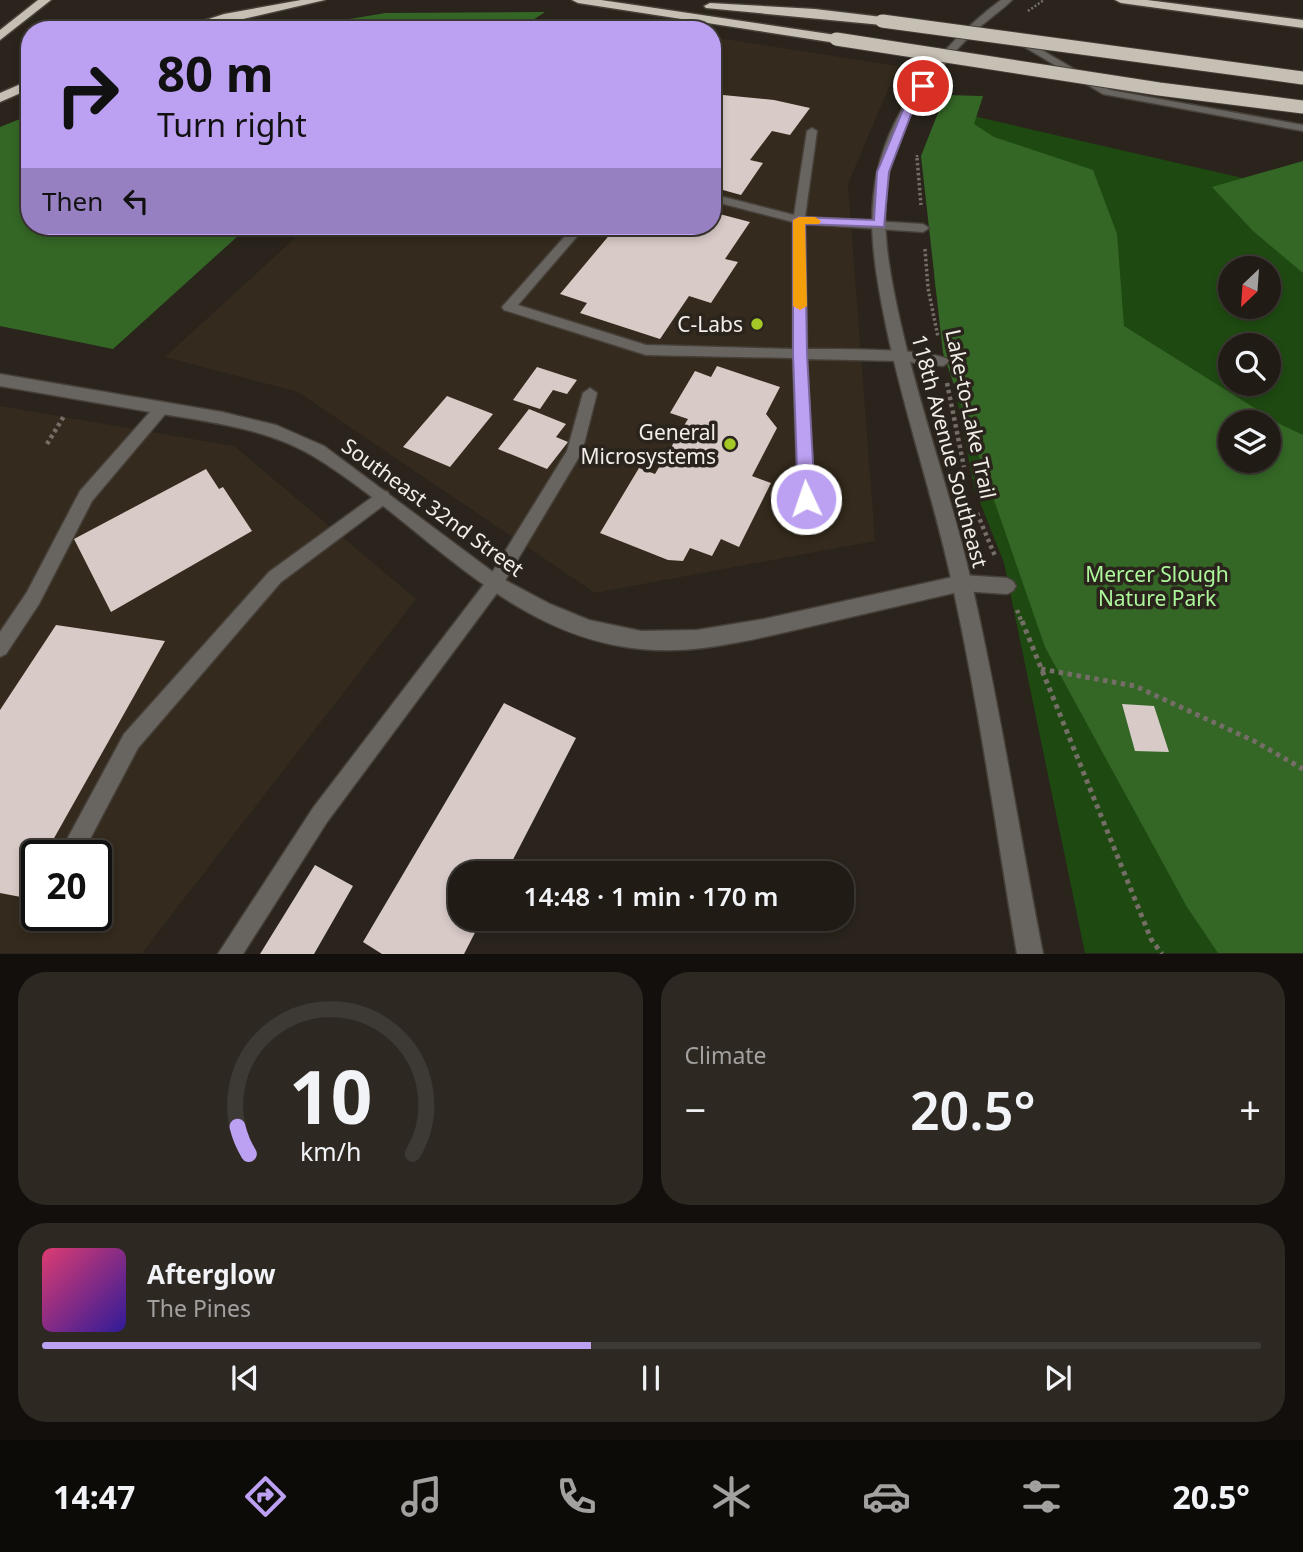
<!DOCTYPE html>
<meta charset="utf-8">
<style>
body{margin:0;font-family:"Noto Sans",sans-serif;background:#2d2822;color:#f1f3f6;height:100vh;display:flex;flex-direction:column;font-size:26px;white-space:nowrap}
*{box-sizing:border-box;margin:0}
p{font-size:23px;color:#a2a1a0}
.icon{flex:none;width:38px;height:38px;fill:none;stroke:currentColor;stroke-width:2;stroke-linecap:round;stroke-linejoin:round}
.map{position:relative;height:954px;overflow:hidden}
.sheet{display:flex;flex-direction:column;gap:18px;padding:18px;background:#120f0c;flex:1}
.sheet>*{flex:none}
.hud{position:absolute;left:21px;top:21px;width:700px;height:214px;border-radius:28px;box-shadow:0 4px 10px #0003,0 0 0 2px #3d3934;background:#bca0f2;color:#111;overflow:hidden}
.needle{width:46px;rotate:205deg}
.fabs{position:absolute;left:1218px;top:256px;display:grid;gap:14px}
.fabs a{display:grid;place-items:center;width:63px;height:63px;border-radius:50%;background:#201b15;box-shadow:0 4px 10px #0003,0 0 0 2px #3d3934;font-size:35px}
.speed{position:absolute;left:21px;top:840px;display:flex;gap:14px;font-size:35px;font-weight:700;text-align:center}
.speed>*{display:grid;place-content:center;width:91px;height:91px;border-radius:50%;background:#201b15;box-shadow:0 4px 10px #0003,0 0 0 2px #3d3934;line-height:1}
.speed .limit{border:4px solid #111;border-radius:10px;background:#fff;color:#111}
.pin{position:absolute;display:grid;place-items:center;width:60px;height:60px;color:#fff;margin:-30px;border:4px solid #fff;border-radius:50%;box-shadow:0 2px 7px #0007}
.me{position:absolute;width:77px;margin:-38px;rotate:357deg;stroke-linejoin:round;filter:drop-shadow(0 0 5px #0008)}
.turn{display:flex;align-items:center;gap:24px;height:147px;padding:0 21px;font-size:32px}
.turn .icon{width:91px;height:91px;stroke-width:2.5}
.turn b{display:block;font-size:49px;line-height:60px}
.then{display:flex;align-items:center;height:66px;padding:0 21px;background:#0003;gap:14px;font-size:26px}
.big{font-size:52px;font-weight:600;line-height:1.1}
.sheet .card{flex:1;display:flex;flex-direction:column;justify-content:center;gap:10px;min-width:0;padding:0 24px;border-radius:28px;background:#2d2822}
.sheet .dial{align-items:center;gap:0}
.dial svg{height:182px;overflow:visible;fill:none;stroke:#3d3934;stroke-width:7;stroke-linecap:round;text-anchor:middle}
.dial text{fill:#f1f3f6;stroke:none}
.song{display:flex;align-items:center;gap:21px}
.cover{width:84px;height:84px;border-radius:10px;background:linear-gradient(135deg,hsl(340 70% 55%),hsl(250 70% 35%))}
.played{height:7px;border-radius:4px;background:linear-gradient(90deg,#bca0f2 45%,#3d3934 45%)}
.keys{display:flex;justify-content:space-around;direction:ltr}
.heat{display:flex;justify-content:space-between;align-items:center;font-size:38px;direction:ltr}
.sheet .tiles{flex:1;display:grid;gap:18px;grid-template-columns:1fr 1fr}
.card:last-child{grid-column:span 2}
.trip{position:absolute;left:448px;top:861px;width:406px;height:70px;border-radius:28px;background:#201b15;box-shadow:0 4px 10px #0003,0 0 0 2px #3d3934;font-weight:600;line-height:70px;text-align:center}
.dock{display:flex;height:112px;justify-content:space-around;align-items:center;background:#0d0b08;color:#a2a1a0}
.dock .icon{width:49px;height:49px}
.dock .selected{color:#bca0f2}
.dock b{font-size:32px;color:#f1f3f6}
.map>svg:first-child{display:block}
</style>
<div class="map">
<svg width="1303" height="954" viewBox="0 0 1303 954">
<rect width="100%" height="100%" fill="#2a241c"/>
<path fill="#342a1d" fill-rule="evenodd" d="M593,19L665,30H577Z
M712,37L898,66L848,184L875,541L595,593L298,392L165,357L308,226H712Z
M0,406L234,446L416,599L142,953H0ZM37,856H96V915H37Z"/>
<path fill="#1e4a11" fill-rule="evenodd" d="M960,113L1303,192V953H1085L1004,563L974,487L935,286L928,172ZM1230,268H1269V306H1230ZM1230,345H1269V383H1230ZM1230,422H1269V460H1230Z"/>
<path fill="#346726" fill-rule="evenodd" d="M545,12L518,30H282L386,13Z
M945,95L983,96L974,124L994,137L1093,170L1117,234L1124,326L1280,424L1303,435V953H1218L1187,907L1045,647L943,353L921,156ZM1230,422H1269V460H1230Z
M30,115V226H249L113,349L0,326V127Z
M1303,161V273L1253,231L1212,187Z"/>
<path fill="#d8cac6" d="M723,95L774,100L810,108L790,135L772,131L750,160L763,163L741,195L712,187V108Z
M712,212L750,222L725,259L738,262L711,303L689,296L660,339L580,313L587,303L560,294L617,226H712Z
M717,366L780,387L766,414L777,428L752,476L771,483L739,547L721,539L712,556L690,548L683,561L668,560L600,533L639,468L655,474L688,419L670,413L695,371L711,377Z
M537,367L577,380L567,394L553,390L540,409L513,400Z
M447,396L493,414L450,467L403,447Z
M529,409L566,424L556,437L568,442L547,469L498,449Z
M206,469L219,489L223,487L252,531L111,612L74,539Z
M56,625L165,641L44,856H37V868L21,897L0,893V710Z
M504,703L576,738L506,873H460V919H482L464,954H382L363,942Z
M1122,704L1154,706L1169,752L1135,751Z
M315,865L353,886L314,954H260Z"/>
<g fill="none" stroke-linecap="round" stroke-linejoin="round">
<g stroke="#464039" stroke-width="3">
<path id="service" d="M1016,35L1110,90L1303,125V131L1103,94L1013,40L1011,38Z
M812,128L817,131L805,217L923,224L929,228L923,232L805,224L807,349C830,349 938,348 950,361L943,366L900,361L807,359L814,499L812,504H800L798,499L793,358L646,355L504,310L502,307L574,226H586L518,305L646,345L793,349V222L712,201V194L794,215L807,131Z
M590,388L597,393L582,452L500,589L327,822L243,954H218L313,808L488,579L567,451L583,393Z
M162,403L167,404L169,408L167,412L92,501L39,604L6,654L0,657V632L27,592L80,491L157,404Z
M382,490L388,492L390,497L388,502L281,582L138,748L81,856H58L124,734L269,572Z
M962,575L1007,578L1013,581L1016,586L1013,591L1007,594L962,591L956,588L953,583L956,578Z"/>
</g>
<g stroke="#464039" stroke-width="3">
<path id="minor" d="M0,374L222,412L276,425L324,446L501,578L550,604L589,620L641,631L697,630L764,619L962,575L969,577L972,583L969,589L962,591C911,603 859,615 808,627C754,639 696,655 641,649C505,636 422,522 313,456C266,428 209,422 156,413C104,404 52,395 0,386Z"/>
</g>
<g stroke="#464039" stroke-width="3">
<path id="tertiary" d="M1001,0H1012C1000,12 984,22 972,34C934,71 900,121 889,173C879,223 890,276 901,325C921,413 952,497 972,585C1000,707 1019,831 1043,954H1017C996,830 979,705 952,583C933,496 904,412 886,326C876,276 866,224 877,173C892,104 945,42 1001,0Z"/>
</g>
<g stroke="#464039" stroke-width="3">
<path id="motorway" d="M38,0H51L0,40V30Z
M301,0H325L195,30H175L224,14Z
M572,0H601L836,35L842,39L836,43L578,3Z
M1115,0H1147L1303,20V28L1121,3Z
M710,3L815,9L882,17L888,21L882,25L706,8L704,6Z
M30,80V89L0,102V93Z"/>
</g>
<path stroke="#746e67" stroke-width="2.5" stroke-dasharray="2 2" stroke-linecap="butt" d="M1028,11L1044,0
M917,155V160"/>
<path stroke="#746e67" stroke-width="3.5" stroke-dasharray="2.5 2.5" stroke-linecap="butt" d="M917,158L921,205
M925,249L928,288L938,337"/>
<path stroke="#746e67" stroke-width="4.5" stroke-dasharray="3.5 3.5" stroke-linecap="butt" d="M947,383L964,467
M47,444L64,416
M977,513L995,556
M1017,610L1022,623"/>
<path stroke="#746e67" stroke-width="5" stroke-dasharray="4.5 4.5" stroke-linecap="butt" d="M1022,621L1151,939L1162,954
M1041,669L1135,686L1254,741L1303,769"/>
<use href="#service" fill="#686561" fill-rule="evenodd"/>
<use href="#minor" fill="#686561" fill-rule="evenodd"/>
<use href="#tertiary" fill="#686561" fill-rule="evenodd"/>
<use href="#motorway" fill="#c6bfb4" fill-rule="evenodd"/>
<g stroke="#464039" stroke-width="15" stroke-linecap="butt">
<path id="motorway-bridge" d="M882,21L1303,78
M836,39L1159,89L1303,107"/>
</g>
<use href="#motorway-bridge" stroke="#c6bfb4" stroke-width="13"/>
</g>
<path fill="#bca0f2" stroke="#7a689d" stroke-width="2" d="M923,83L928,86L912,112L889,172L884,227L805,224L807,354L815,499L812,503H801L798,499L793,354V220L799,217L874,220L877,172L902,112L920,84Z"/>
<path fill="#f59e0b" d="M815,217L821,221L819,224H805L807,306L800,310L793,306V220L799,217Z"/>
<g fill="#a4c825" stroke="#2a241c" stroke-width="2.5">
<circle cx="757" cy="324" r="7"/>
<circle cx="730" cy="444" r="7"/>
</g>
<g text-anchor="middle" dominant-baseline="central" stroke-width="7" stroke-linejoin="round" paint-order="stroke">
<g font-size="21" fill="#f3eee9" stroke="#2a241c" text-anchor="end">
<text x="743" y="324">C-Labs</text>
<text x="716" y="432">General<tspan x="716" dy="24">Microsystems</tspan></text>
</g>
<g font-size="21" fill="#f3eee9" stroke="#2a241c">
<text transform="translate(971 414) rotate(78)">Lake-to-Lake Trail</text>
<text transform="translate(950 451) rotate(75)">118th Avenue Southeast</text>
<text transform="translate(433 507) rotate(36)">Southeast 32nd Street</text>
</g>
<g font-size="21" fill="#adf79b" stroke="#2a241c">
<text x="1157" y="574">Mercer Slough<tspan x="1157" dy="24">Nature Park</tspan></text>
</g>
</g>
</svg>
<div class="fabs">
<a><svg class="needle" viewBox="-14 -14 28 28"><path d="M0-13l5 13h-10z" fill="#e53935"/><path d="M0 13l5-13h-10z" fill="#a2a1a0"/></svg></a>
<a><svg class="icon" aria-label="search" viewBox="0 0 24 24"><circle cx="10" cy="10" r="6"/><path d="M15 15l6 6"/></svg></a>
<a><svg class="icon" aria-label="layers" viewBox="0 0 24 24"><path d="M12 4l9 5-9 5-9-5zM3 14l9 5 9-5"/></svg></a>
</div>
<div class="speed"><div class="limit">20</div></div>
<div class="pin" style="left:923px;top:86px;background:#d93025"><svg class="icon" aria-label="arrive" viewBox="0 0 24 24"><path d="M6 21V4h12l-3 4 3 4H6"/></svg></div>
<svg class="me" style="left:806px;top:499px" viewBox="-20 -20 40 40"><circle r="17" fill="#bca0f2" stroke="#fff" stroke-width="3"/><path d="M0-11L8 9 0 5-8 9z" fill="#fff"/></svg>
<div class="trip">14:48 · 1 min · 170 m</div>
<div class="hud">
<div class="turn"><svg class="icon" aria-label="right" viewBox="0 0 24 24"><path d="M7 20v-9h11M14 6l5 5-5 5"/></svg><div><b>80 m</b>Turn right</div></div>
<div class="then">Then<svg class="icon" aria-label="left" viewBox="0 0 24 24"><path d="M17 20v-9H6M10 6l-5 5 5 5"/></svg></div>
</div>
</div>
<section class="sheet">
<div class="tiles">
<div class="card dial"><svg viewBox="0 0 100 80">
<path d="M14 69A42 42 0 1 1 86 69"/>
<path d="M14 69A42 42 0 0 1 9 57" stroke="#bca0f2"/>
<text x="50" y="56" font-size="32" font-weight="700">10</text>
<text x="50" y="72" font-size="11">km/h</text>
</svg></div>
<div class="card"><p>Climate</p>
<div class="heat"><a>−</a><b class="big">20.5°</b><a>+</a></div>
</div>
<div class="card">
<div class="song"><i class="cover"></i><div><b>Afterglow</b><p>The Pines</p></div></div>
<div class="played"></div>
<div class="keys"><svg class="icon" aria-label="previous" viewBox="0 0 24 24"><path d="M18 5L8 12l10 7zM5 5v14"/></svg><svg class="icon" aria-label="pause" viewBox="0 0 24 24"><path d="M8 5v14M16 5v14"/></svg><svg class="icon" aria-label="next" viewBox="0 0 24 24"><path d="M6 5l10 7-10 7zM19 5v14"/></svg></div>
</div>
</div>
</section>
<nav class="dock">
<b>14:47</b>
<svg class="icon selected" aria-label="directions" viewBox="0 0 24 24"><path d="M12 3l9 9-9 9-9-9zM9 14v-3h6M13 9l2 2-2 2"/></svg>
<svg class="icon" aria-label="music" viewBox="0 0 24 24"><path d="M9 18V5l10-2v13"/><circle cx="6" cy="18" r="3"/><circle cx="16" cy="16" r="3"/></svg>
<svg class="icon" aria-label="phone" viewBox="0 0 24 24"><path d="M5 4h4l2 5-3 2q2 4 5 5l2-3 5 2v4C11 20 4 13 5 4z"/></svg>
<svg class="icon" aria-label="climate" viewBox="0 0 24 24"><path d="M12 3v18M4 7l16 10M4 17L20 7"/></svg>
<svg class="icon" aria-label="car" viewBox="0 0 24 24"><path d="M5 17H2v-5l4-1 3-4h7l3 4 3 1v5h-3M9 17h6M6 11h13"/><circle cx="7" cy="17" r="2"/><circle cx="17" cy="17" r="2"/></svg>
<svg class="icon" aria-label="filters" viewBox="0 0 24 24"><path d="M4 7h16M4 17h16"/><circle cx="9" cy="7" r="2"/><circle cx="15" cy="17" r="2"/></svg>
<b>20.5°</b>
</nav>
